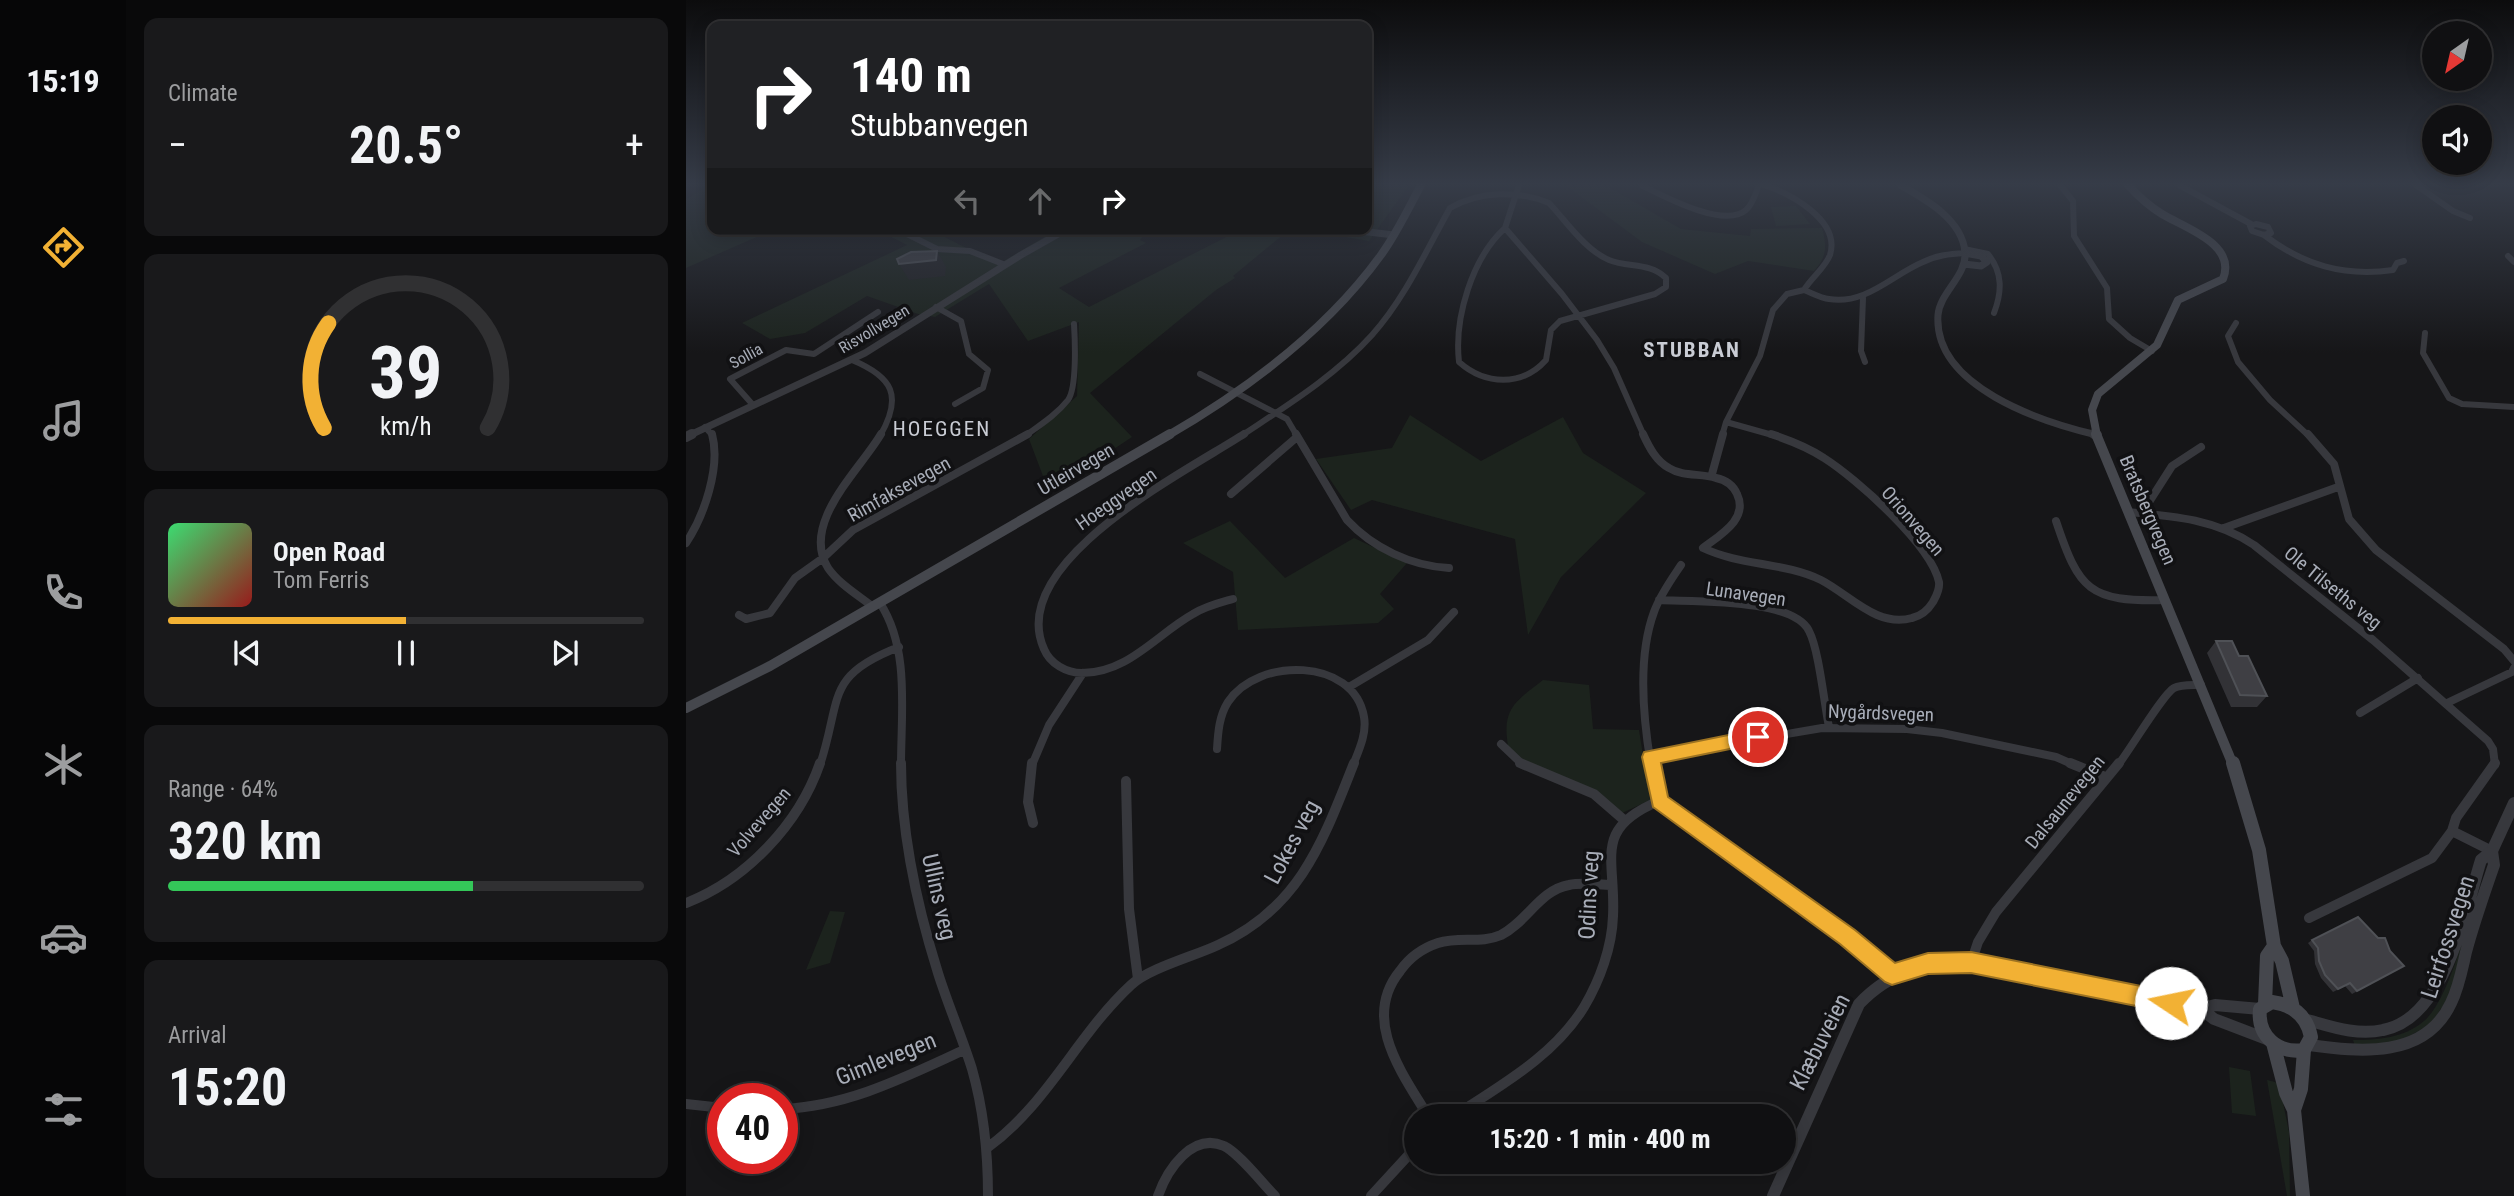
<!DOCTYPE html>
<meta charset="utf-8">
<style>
body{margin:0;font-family:"Roboto Condensed",sans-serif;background:#19191b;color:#f1f3f6;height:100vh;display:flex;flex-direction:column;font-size:26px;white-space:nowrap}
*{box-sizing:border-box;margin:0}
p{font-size:23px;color:#9c9d9f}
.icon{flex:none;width:38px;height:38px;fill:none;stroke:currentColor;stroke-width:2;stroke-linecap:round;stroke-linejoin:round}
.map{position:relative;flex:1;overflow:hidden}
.details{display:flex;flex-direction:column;gap:18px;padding:18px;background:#09090a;width:560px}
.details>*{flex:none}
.top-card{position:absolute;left:21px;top:21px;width:665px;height:214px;border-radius:14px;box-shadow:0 4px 18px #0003,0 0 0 2px #303032;background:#202124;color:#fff;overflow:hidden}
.needle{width:46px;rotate:214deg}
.tools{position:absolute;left:1736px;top:21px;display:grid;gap:14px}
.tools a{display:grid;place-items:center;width:70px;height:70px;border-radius:50%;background:#101012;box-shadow:0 4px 18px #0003,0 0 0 2px #303032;font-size:35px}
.speed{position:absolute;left:21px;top:1083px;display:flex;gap:14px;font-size:35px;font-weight:700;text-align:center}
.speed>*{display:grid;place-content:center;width:91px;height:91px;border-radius:50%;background:#101012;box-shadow:0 4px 18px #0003,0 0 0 2px #303032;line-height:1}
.speed .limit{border:10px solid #d22;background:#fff;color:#111}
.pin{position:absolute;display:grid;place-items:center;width:60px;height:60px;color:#fff;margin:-30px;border:4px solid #fff;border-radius:50%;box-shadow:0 2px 7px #0007}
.me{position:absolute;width:77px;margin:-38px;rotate:281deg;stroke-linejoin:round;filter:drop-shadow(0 0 5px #0008)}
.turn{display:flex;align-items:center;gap:24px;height:147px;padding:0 28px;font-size:32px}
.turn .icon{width:91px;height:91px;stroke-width:2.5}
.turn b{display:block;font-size:49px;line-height:60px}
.lanes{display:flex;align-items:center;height:66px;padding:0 28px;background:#0003;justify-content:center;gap:35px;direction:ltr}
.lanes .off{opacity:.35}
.big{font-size:52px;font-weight:700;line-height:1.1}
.details .widget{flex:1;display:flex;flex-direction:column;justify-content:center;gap:10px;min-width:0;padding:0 24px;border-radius:14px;background:#19191b}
.details .dial{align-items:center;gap:0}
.dial svg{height:182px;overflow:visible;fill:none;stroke:#303032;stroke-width:7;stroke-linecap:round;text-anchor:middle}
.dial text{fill:#f1f3f6;stroke:none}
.song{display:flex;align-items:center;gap:21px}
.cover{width:84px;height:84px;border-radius:10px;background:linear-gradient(135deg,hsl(140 70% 55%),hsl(0 70% 35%))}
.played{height:7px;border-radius:4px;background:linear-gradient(90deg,#f2b134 50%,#303032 50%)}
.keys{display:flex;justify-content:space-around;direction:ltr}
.heat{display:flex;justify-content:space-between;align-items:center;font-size:38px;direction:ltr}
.charge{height:10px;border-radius:5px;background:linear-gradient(90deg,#34c759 64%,#303032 0)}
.trip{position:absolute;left:718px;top:1104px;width:392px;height:70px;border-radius:35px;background:#101012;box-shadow:0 4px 18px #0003,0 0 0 2px #303032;font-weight:700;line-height:70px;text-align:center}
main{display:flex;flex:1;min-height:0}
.tabs{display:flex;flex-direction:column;width:126px;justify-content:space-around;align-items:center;background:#060607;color:#9c9d9f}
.tabs .icon{width:49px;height:49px}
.tabs .on{color:#f2b134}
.tabs b{font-size:32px;color:#f1f3f6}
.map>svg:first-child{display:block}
</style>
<main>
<nav class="tabs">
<b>15:19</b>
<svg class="icon on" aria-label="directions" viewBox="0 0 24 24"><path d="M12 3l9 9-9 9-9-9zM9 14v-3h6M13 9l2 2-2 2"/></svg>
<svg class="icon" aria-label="music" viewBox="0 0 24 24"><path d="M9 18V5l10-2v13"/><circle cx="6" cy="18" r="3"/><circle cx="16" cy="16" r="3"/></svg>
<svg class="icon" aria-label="phone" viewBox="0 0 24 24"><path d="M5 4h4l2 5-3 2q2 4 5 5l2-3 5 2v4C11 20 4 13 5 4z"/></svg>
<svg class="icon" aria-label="climate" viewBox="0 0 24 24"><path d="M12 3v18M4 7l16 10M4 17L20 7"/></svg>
<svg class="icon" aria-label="car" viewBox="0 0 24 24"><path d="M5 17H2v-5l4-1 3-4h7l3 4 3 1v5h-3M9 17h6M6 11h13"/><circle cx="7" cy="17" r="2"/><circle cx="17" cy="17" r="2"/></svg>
<svg class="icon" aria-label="filters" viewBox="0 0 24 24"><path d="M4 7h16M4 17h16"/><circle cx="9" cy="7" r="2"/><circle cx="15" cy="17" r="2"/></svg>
</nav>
<section class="details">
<div class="widget"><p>Climate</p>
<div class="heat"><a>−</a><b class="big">20.5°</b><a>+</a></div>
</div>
<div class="widget dial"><svg viewBox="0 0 100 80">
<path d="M14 69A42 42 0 1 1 86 69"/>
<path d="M14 69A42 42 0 0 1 16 23" stroke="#f2b134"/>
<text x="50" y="56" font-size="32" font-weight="700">39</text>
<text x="50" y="72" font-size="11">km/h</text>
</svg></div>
<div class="widget">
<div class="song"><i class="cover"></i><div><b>Open Road</b><p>Tom Ferris</p></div></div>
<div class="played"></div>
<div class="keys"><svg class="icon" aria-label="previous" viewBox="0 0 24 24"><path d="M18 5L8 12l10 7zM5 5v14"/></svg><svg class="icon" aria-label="pause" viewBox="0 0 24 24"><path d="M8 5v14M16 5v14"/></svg><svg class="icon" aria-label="next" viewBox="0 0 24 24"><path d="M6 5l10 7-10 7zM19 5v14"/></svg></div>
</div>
<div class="widget"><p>Range · 64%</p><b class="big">320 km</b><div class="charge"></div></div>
<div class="widget"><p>Arrival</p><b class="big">15:20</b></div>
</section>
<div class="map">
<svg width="1828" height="1196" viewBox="0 0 1828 1196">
<rect width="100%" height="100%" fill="#161618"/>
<path fill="#1c231d" d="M24,185H26V229H89L0,268V199Z
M681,185H723L683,241L612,229H681Z
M879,185H919L995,229L1064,236L1065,229L1136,228C1141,246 1141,257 1128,271L1062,261L1029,274L956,242Z
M1110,206L1124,224L1090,226L1085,207Z
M190,229H243L286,251L316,262L372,229H462L454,240L460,243L373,288L403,307L556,229H604L547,276L549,278L530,290L404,393L446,437L363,492L343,439L391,396L393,322L342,341L303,284L249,317L232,314L181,296L119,333L84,339L56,323L221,245Z
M724,415L795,461L877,417L897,453L960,493L875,577L842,635L829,539L686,500L665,510L630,459L706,448Z
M544,521L599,578L668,538L721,563L694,594L708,609L692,623L552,630L547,572L497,543Z
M857,680L903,685L907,729L953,730L964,800L934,814L907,792L843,767L823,752C815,710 826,704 857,680Z
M1796,877L1763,997L1744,1025L1708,1044L1669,1046L1667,1040C1692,1040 1718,1038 1738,1021C1765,998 1784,912 1796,877Z
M144,911L159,912L144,963L120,970Z
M1543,1067L1564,1071L1570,1116L1546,1113Z
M1581,1080L1593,1083L1603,1132L1604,1196H1601Z"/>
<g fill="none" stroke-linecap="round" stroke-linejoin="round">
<path stroke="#37383d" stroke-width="6" d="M955,185C977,196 1038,229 1060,210C1067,204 1070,192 1073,185
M1078,185C1103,193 1155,220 1144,255C1139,268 1125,278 1118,290C1126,293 1135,298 1143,299C1180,305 1206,275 1237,262C1251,255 1264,254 1279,253
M1374,185L1387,201L1388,236L1421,288L1423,319L1444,338L1466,351
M1493,185L1565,224
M1730,185L1767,211L1784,218
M1570,224L1582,227L1585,233L1578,235L1566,231L1564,226Z
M819,228L876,294L911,340L928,368L958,436
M819,228L833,185
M221,234L251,249L284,251L317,264
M1578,235C1617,265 1658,277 1707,270L1711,263L1718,261
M1278,249L1302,254C1317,273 1316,292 1308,313
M1822,256L1828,262
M1177,298L1175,351L1179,362
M250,307L275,321L283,354L302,370L297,388L269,404
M1550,323L1542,336L1552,362L1584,400L1623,436
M1739,333L1737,353L1763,398L1776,404L1828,407
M166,360C207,377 217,396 194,436
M514,374L601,419L611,436
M67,405L44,379L100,350L128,354L192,312
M1040,422L1090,436
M19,427L27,436
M339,436C354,425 370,415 382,400C391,388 389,340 388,324
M555,436C600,406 649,376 686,335C719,298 740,251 764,208C793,191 832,190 863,203C880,221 899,250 923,260C943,268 963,262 980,278V287L969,294L874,321L865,330L860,360C836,387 799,385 773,362C768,318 786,258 819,228
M1036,436L1040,422L1074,356L1087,310L1101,294L1118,290"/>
<path stroke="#37383d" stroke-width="8" d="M610,434L661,520C687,548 725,566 763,568
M957,434C963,447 970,461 983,468C997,477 1015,473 1030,478C1040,480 1047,485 1051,494C1063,519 1034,535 1017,548C1055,566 1098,562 1135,580C1164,595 1191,628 1226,618C1235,616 1242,610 1247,602C1250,596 1254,590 1253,582C1245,545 1171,479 1138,458C1122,447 1103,440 1085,434
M1622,434L1648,464L1663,519L1690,550L1818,649L1828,661
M1026,474L1037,434
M545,494L611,437
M1442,512C1487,516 1529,519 1568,545L1687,640L1802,741L1807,749L1809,765
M1456,513L1486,466L1515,447
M1370,521C1393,590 1403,602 1479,600
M1538,528L1652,487
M0,543C18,516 35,467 26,434
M547,599C533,603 520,606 507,614C471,634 442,673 396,673C381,673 364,664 358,649C319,562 501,471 558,434
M973,600C1007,602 1107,598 1123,631C1133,650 1138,703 1143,727
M194,603C224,649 215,712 215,765
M187,607C172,595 153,584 142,568C114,523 174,470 195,434
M53,615L60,619L84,613L109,578L137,558L167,530L342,434
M663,687L742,640L768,612
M1761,703L1826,672L1828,668
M1674,713L1732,678
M815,744L837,765
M531,749C532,733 533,716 542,702C571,657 668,657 678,717C681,733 673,750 667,765
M965,757L1136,728L1221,729L1256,733L1370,757L1388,765
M134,765C156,699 138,676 213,647
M346,765L363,725L397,673
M965,765C957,718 951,658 968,612C974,595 985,580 995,565
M1432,765C1444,750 1477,694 1488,688C1495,684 1506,685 1515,685"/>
<path stroke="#37383d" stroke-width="10" d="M215,763C215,834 231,906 252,973C262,1005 276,1037 286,1069C298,1111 302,1153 302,1196
M346,763L342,802L347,823
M834,763L908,794L938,820
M965,763L973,801L1161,937L1206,975
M1384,763L1419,777
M440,781L443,909L452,979
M1806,851L1766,831L1770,818L1809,763
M0,903C60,880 113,824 134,763
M1623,918L1746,858L1766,831
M1285,963L1292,942L1310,912L1433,763
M0,1104L37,1108
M96,1109C163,1106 219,1077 278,1050
M742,1116C716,1073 675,1019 714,971C723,958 737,948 752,943C773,936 795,944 815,935C841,922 854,890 883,885C897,882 912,885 926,885
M768,1116C815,1085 868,1056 898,1007C914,980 926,947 927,916C930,858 906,829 973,801
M301,1148C362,1104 391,1035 445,985C463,968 509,956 532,945C614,908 637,841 668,763
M472,1196C481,1170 506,1132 538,1146C553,1153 576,1183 589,1196
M685,1196L730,1147"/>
<path stroke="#37383d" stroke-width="7" d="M1214,185C1239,199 1276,219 1279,252C1281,276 1254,292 1252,315C1247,387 1356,422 1411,435
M657,229L708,235
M1278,264L1295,266L1301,262L1295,256L1279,253
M2,436L179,353L335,255L381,229"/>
<path stroke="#37383d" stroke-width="10" d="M1408,434L1411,435
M0,437L6,434"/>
<path stroke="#37383d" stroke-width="12" d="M1515,1009L1529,1005L1574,1009
M1618,1019C1644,1026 1670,1036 1697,1030C1760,1018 1779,911 1795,860L1806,851L1828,803
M1623,1045C1674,1052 1739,1059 1765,1003C1773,987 1776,969 1780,952C1788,922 1798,894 1808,865L1806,851
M1087,1196L1173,1004C1204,971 1240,962 1285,963L1515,1009L1528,1019L1583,1040"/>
<path stroke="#45474d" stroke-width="8" d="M481,436C562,389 640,331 695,255C711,233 722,209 735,185
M1411,436L1406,410L1412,394L1471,345L1492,300L1537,279C1551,244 1499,228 1476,214C1463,206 1452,196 1442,185"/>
<path stroke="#45474d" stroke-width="10" d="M1410,434L1547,765
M0,708L84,666L484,434"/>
<path stroke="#45474d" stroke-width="14" d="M1547,763L1573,850L1588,946L1596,961L1607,1008
M1586,1002C1607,1005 1621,1016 1625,1037L1618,1050C1592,1054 1571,1036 1574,1009Z
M1579,1004L1581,956L1588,946
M1587,1043L1600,1093L1608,1110L1617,1196
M1608,1110L1615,1089L1618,1050"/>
</g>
<path fill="#323236" d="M1530,641L1553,656L1581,696L1571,707H1545L1521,653Z
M1626,940L1704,951L1718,966L1666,994L1659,986L1647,992L1635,978L1629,964L1628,951L1622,943Z"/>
<path fill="#212124" d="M251,251L260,267L259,276L223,280L213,264Z"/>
<path fill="#3f3f44" stroke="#4f5156" stroke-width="2" d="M251,251L250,260L213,264L211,259L225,252Z
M1530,641H1546L1553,656H1562L1581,696L1554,695Z
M1672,917L1692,938H1699L1704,951L1718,966L1671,991L1664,983L1652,989L1639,975L1633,961L1632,948L1626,940Z"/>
<linearGradient id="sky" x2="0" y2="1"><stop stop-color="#0c0c0d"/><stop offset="0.52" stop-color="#363c48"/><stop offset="1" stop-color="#363c48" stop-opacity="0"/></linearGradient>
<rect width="1828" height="353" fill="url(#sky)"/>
<path fill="#f2b134" stroke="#9d7322" stroke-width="2" d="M1072,729L1078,731L1081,737L1078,742L975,763L982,797L1169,930L1209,963L1242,953L1285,952L1485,992L1492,995L1496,1003L1492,1010L1485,1013L1285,973L1242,974L1206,985L1199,982L1154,944L967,807L956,757L958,752Z"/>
<g text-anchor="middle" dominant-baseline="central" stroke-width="7" stroke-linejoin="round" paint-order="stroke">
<g font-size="16" fill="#a8adb8" stroke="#111113">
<text transform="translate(188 329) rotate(-31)">Risvollvegen</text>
<text transform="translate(60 356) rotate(-29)">Sollia</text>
</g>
<g font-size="19" fill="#a8adb8" stroke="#111113">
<text transform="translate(390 469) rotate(-30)">Utleirvegen</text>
<text transform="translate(213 489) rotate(-29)">Rimfaksevegen</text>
<text transform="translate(430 499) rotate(-35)">Hoeggvegen</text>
<text transform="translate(1462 510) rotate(67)">Bratsbergvegen</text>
<text transform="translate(1227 521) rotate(49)">Orionvegen</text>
<text transform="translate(1647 588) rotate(39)">Ole Tilseths veg</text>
<text transform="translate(1060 594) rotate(8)">Lunavegen</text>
<text transform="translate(1195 713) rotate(2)">Nygårdsvegen</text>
<text transform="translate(1379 802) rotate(-51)">Dalsaunevegen</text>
<text transform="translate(73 822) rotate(-49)">Volvevegen</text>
</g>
<g font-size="21" font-weight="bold" letter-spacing="2" fill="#c9ccd4" stroke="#111113">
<text x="1006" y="350">STUBBAN</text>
</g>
<g font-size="21" letter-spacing="2" fill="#c9ccd4" stroke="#111113">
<text x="256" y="429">HOEGGEN</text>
</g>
<g font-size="23" fill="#a8adb8" stroke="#111113">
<text transform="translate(606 842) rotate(-62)">Lokes veg</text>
<text transform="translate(903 895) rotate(-87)">Odins veg</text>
<text transform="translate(253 897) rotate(77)">Ullins veg</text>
<text transform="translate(1762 937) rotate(-72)">Leirfossvegen</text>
<text transform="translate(1134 1042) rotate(-63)">Klæbuveien</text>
<text transform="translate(200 1059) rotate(-22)">Gimlevegen</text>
</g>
</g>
</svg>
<div class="tools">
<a><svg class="needle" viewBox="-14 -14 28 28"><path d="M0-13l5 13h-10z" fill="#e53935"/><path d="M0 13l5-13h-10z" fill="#9c9d9f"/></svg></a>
<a><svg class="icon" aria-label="sound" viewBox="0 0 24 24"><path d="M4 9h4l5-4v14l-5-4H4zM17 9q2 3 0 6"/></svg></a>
</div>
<div class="speed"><div class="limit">40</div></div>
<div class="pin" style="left:1072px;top:737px;background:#d93025"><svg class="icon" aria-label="arrive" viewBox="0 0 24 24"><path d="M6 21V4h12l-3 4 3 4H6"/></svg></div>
<svg class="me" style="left:1485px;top:1003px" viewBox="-20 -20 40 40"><circle r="19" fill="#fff"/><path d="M0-13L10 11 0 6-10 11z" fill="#f2b134"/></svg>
<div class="trip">15:20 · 1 min · 400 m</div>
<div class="top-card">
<div class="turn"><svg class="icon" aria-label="right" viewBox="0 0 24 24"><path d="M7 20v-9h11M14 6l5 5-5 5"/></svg><div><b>140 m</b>Stubbanvegen</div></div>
<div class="lanes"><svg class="icon off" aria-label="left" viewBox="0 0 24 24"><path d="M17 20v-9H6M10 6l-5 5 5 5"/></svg><svg class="icon off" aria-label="ahead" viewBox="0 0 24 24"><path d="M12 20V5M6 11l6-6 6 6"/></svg><svg class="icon" aria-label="right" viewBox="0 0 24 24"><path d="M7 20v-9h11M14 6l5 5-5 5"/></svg></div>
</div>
</div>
</main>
